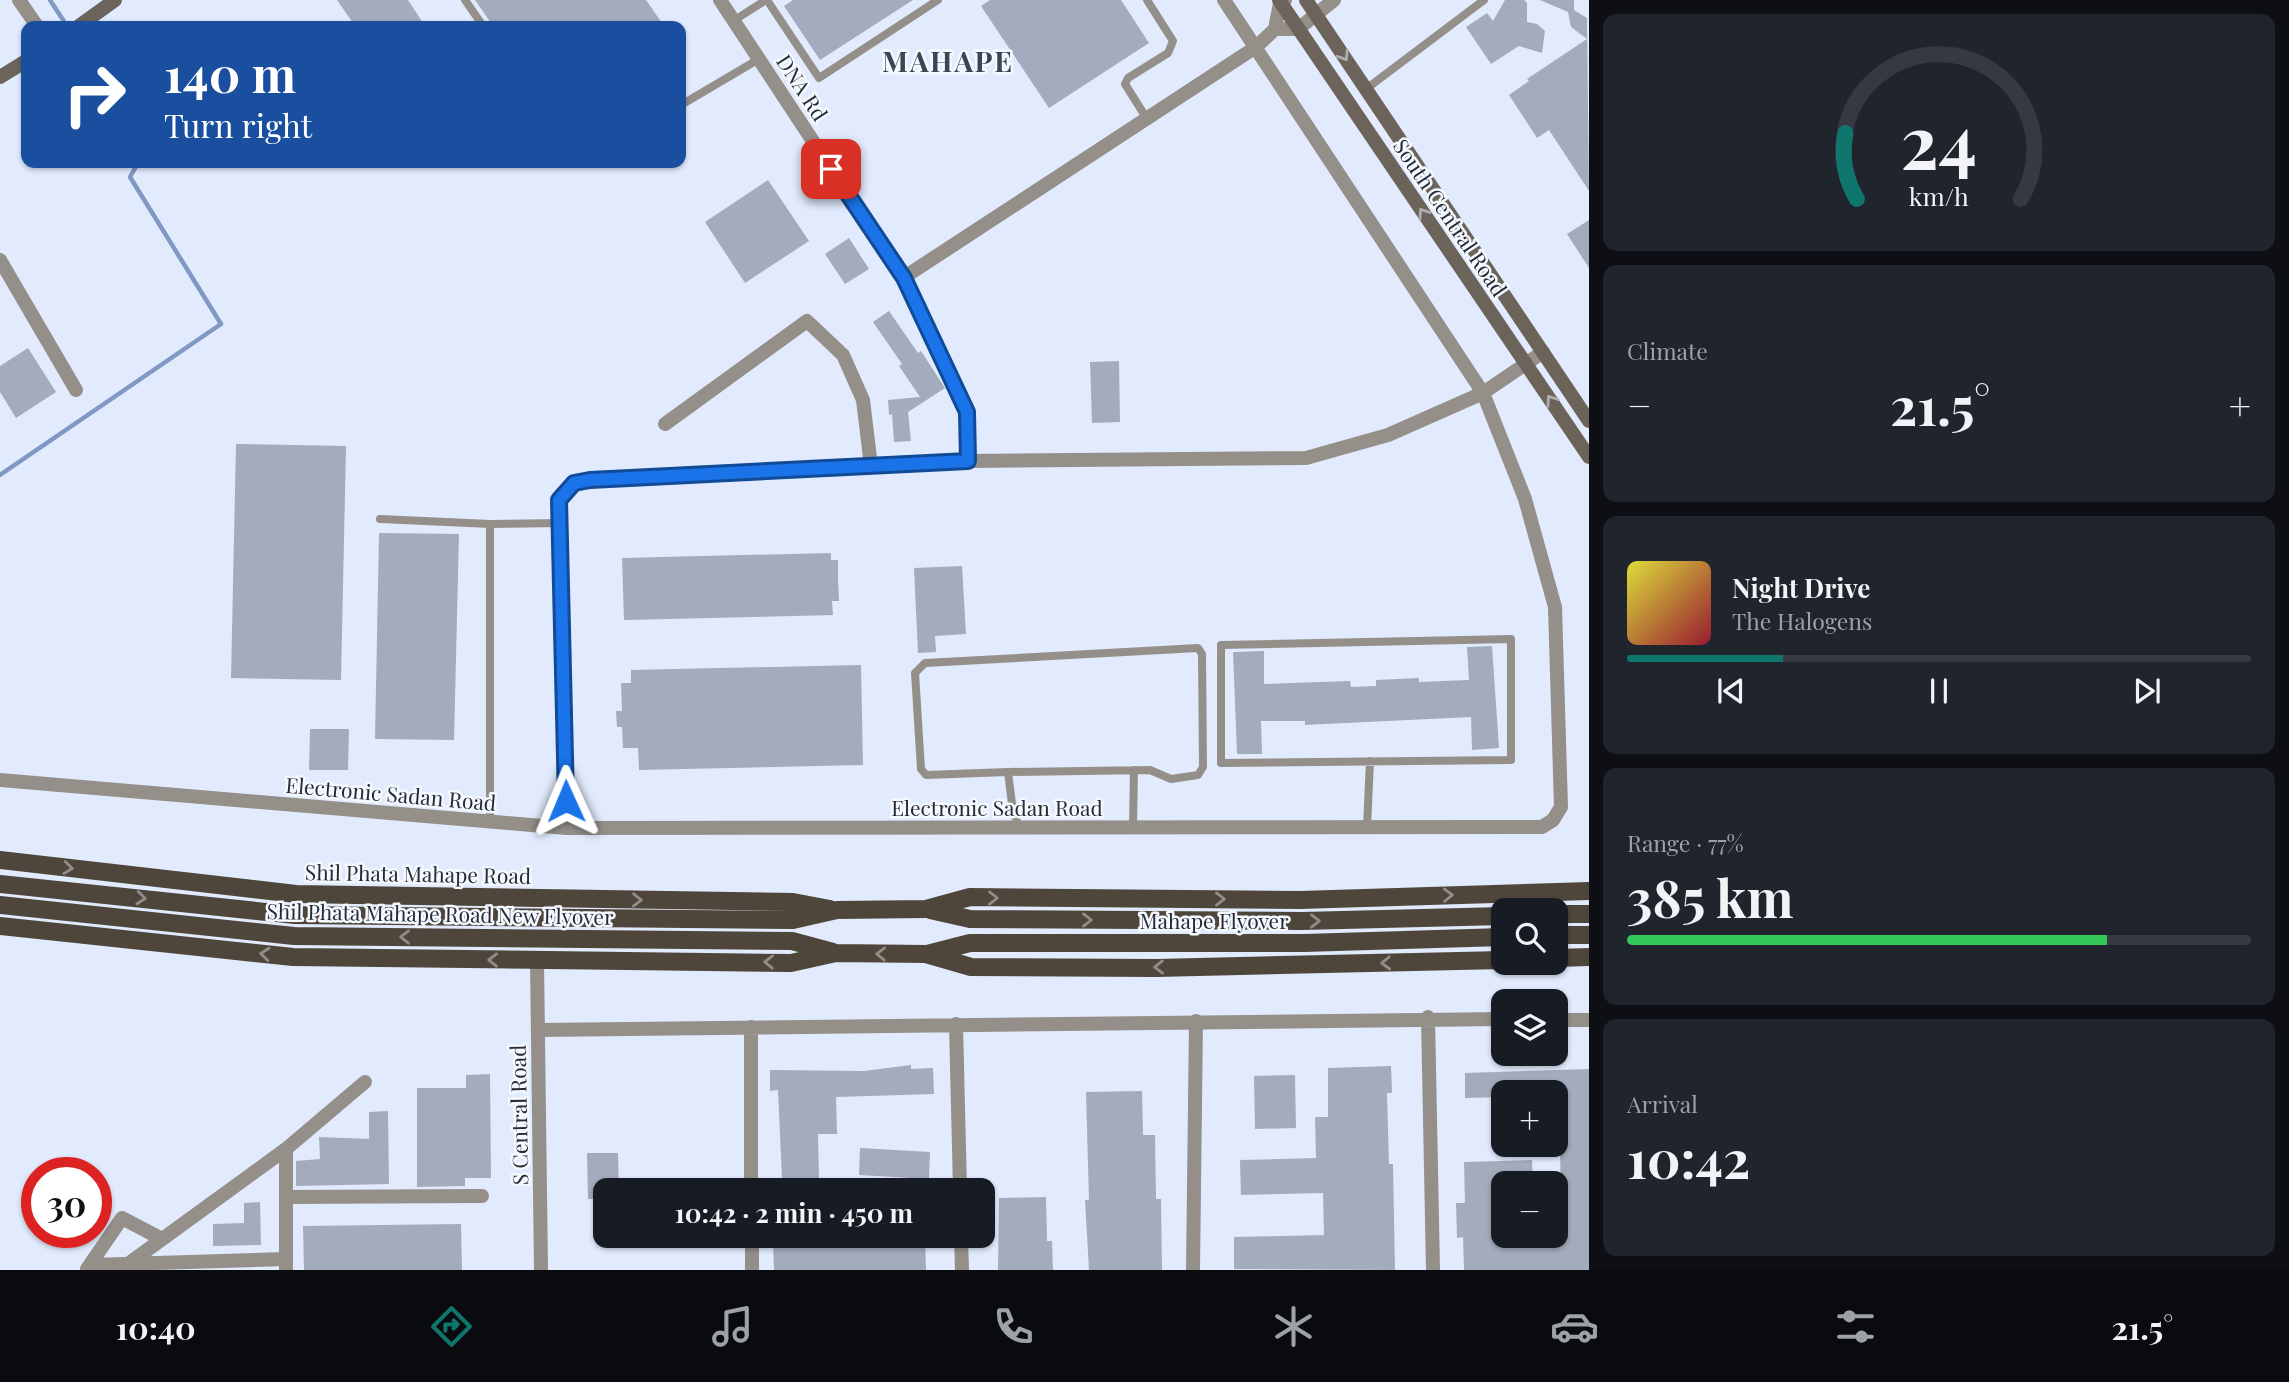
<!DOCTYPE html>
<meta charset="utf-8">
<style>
body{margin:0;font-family:"Playfair Display",serif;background:#20242c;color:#f1f3f6;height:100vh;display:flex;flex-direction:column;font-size:26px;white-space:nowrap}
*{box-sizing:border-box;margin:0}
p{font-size:23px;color:#9ea1a6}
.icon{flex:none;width:38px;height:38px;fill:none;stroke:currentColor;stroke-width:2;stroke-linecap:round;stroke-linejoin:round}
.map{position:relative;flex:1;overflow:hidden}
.details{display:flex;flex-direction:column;gap:14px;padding:14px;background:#0d0f14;width:700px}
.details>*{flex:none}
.guide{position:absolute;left:21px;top:21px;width:665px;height:147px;border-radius:14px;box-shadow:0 2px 5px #0004;background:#1a4fa0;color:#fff;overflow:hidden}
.fabs{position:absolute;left:1491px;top:898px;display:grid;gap:14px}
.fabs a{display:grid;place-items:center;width:77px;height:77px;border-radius:14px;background:#171b24;box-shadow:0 2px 5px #0004;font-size:35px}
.speed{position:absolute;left:21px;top:1157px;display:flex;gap:14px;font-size:35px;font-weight:700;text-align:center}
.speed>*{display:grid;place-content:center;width:91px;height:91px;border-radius:50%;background:#171b24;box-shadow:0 2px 5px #0004;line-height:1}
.speed .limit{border:10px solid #d22;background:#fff;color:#111}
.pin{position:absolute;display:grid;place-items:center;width:60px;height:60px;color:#fff;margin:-30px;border-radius:14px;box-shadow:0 4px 10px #0006}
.me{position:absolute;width:77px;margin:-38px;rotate:359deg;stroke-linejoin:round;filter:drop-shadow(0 0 5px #0008)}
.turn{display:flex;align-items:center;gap:24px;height:147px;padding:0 28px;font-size:32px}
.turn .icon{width:91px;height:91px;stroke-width:2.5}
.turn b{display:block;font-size:49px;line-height:60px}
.big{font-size:52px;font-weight:700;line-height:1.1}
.details .card{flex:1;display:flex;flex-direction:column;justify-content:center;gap:10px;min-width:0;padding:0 24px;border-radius:14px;background:#20242c}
.details .dial{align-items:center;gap:0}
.dial svg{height:182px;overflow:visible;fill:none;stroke:#363941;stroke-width:7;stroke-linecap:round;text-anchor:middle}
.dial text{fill:#f1f3f6;stroke:none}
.song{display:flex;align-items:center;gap:21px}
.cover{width:84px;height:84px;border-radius:10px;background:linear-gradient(135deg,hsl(60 70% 55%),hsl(350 70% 35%))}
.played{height:7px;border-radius:4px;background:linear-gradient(90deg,#0f766e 25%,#363941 25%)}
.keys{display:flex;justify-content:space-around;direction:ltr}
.heat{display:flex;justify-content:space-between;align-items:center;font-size:38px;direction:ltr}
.charge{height:10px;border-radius:5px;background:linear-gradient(90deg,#34c759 77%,#363941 0)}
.trip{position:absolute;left:593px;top:1178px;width:402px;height:70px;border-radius:14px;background:#171b24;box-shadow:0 2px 5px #0004;font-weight:700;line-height:70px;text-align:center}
.menu{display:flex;height:112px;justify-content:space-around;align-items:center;background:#090b0e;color:#9ea1a6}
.menu .icon{width:49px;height:49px}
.menu .selected{color:#0f766e}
.menu b{font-size:32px;color:#f1f3f6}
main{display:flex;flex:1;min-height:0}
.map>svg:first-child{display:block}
</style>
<main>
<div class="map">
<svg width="1589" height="1270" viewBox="0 0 1589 1270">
<rect width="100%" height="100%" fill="#e1ebfd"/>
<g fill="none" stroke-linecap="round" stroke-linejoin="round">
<path stroke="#8198c4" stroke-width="4.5" d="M50,0L67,26
M0,475L221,324L130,177L138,163"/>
</g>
<path fill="#a3acbd" d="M337,0H408L425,26H355Z
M475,0H646L664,26H493Z
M793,0H913L820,60L784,6Z
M990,0H1121L1149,43L1049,108L981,6Z
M1505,0H1524L1527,3V22L1537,24L1545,31L1542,53L1519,46L1491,64L1466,27L1487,13L1493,21Z
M1540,0H1574V10L1587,18L1589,191L1549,130L1537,138L1509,95L1529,81L1527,79L1587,39L1571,27L1568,12Z
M768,180L809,241L745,283L705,222Z
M1589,220V268L1567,234Z
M849,238L869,269L845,284L825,254Z
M889,311L918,353L921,351L945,388L908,412L911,441L894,442L892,414L889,415L888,400L920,397L899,366L902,364L873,322Z
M28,348L56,392L16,418L0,392V366Z
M1119,361L1120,422L1092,423L1090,362Z
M236,444L346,446L341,680L231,678Z
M379,533L459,534L454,740L375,739Z
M831,553V560H838V579L839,601H832L833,615L624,620L622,558Z
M962,566L966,634L935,636L936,652L918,653L914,568Z
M1492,646L1499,748L1472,750L1471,717L1305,725V721H1261L1262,754H1237L1233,652L1264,651V684L1350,681L1351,687L1376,686V680L1419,678V682L1469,680L1467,647Z
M861,665L863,765L639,770L638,748H623L622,727H617L616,711H622L621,683H631V670Z
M310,729H349L348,770H309Z
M911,1065V1069L933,1068L934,1094L836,1097L837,1134H818L819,1178L782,1179L778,1090L770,1091V1070L864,1071Z
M1391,1066L1392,1093H1387L1389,1164H1393L1395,1270L1234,1269V1237L1324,1235L1323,1193L1241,1195L1240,1160L1316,1158L1315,1117H1328V1068Z
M1589,1069V1270H1464L1463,1237L1457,1238L1456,1203H1465L1464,1162L1532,1160L1533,1183H1503V1236H1556V1205H1561L1560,1149H1556V1092H1503V1097L1465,1098V1073Z
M490,1074L491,1178H465V1186L417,1187V1088H466V1075Z
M1295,1075L1296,1128L1255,1129L1254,1076Z
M1142,1091L1143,1135H1155L1156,1199H1161L1162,1270H1089L1085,1200H1089L1086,1092Z
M388,1111L389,1184L296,1186V1161L320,1159L319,1137L369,1139V1112Z
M860,1148L930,1152L929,1179L859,1175Z
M587,1153H618L619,1190H606V1199H588Z
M1046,1197L1047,1241H1052L1053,1270H998L999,1198Z
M260,1202L261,1245L213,1246V1224L244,1223V1203Z
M461,1224L462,1270H304L303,1226Z
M925,1238L926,1270H774L773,1243Z"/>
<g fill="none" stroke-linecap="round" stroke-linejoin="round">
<path stroke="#958f89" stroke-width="8" d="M465,0L483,26
M767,0L819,78L938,0
M1147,0L1173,41L1168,53L1128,78L1125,84L1147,119
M733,21L766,0
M1366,89L1484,0
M681,105L759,59
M380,519L490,524L560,523
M1511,639V760L1221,763V645Z
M1008,772L1150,770L1171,779L1198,775L1203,767L1202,654L1198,648L925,663L915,673L921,769L926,775L1008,772L1013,812L1020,828
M490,823V524
M1133,827L1134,770
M1367,827L1370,761"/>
<path stroke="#958f89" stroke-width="14" d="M19,0L37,26
M720,0L903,278L967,412L968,461
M1275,29H1298L1334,0
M0,260L76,390
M903,278L1256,47L1275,29L1280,3L1285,0
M665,424L807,321L843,355L863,400L871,466
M0,780L566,828L1542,827L1553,820L1561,807L1555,607L1525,499L1483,393L1224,0
M566,828L560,500L574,483L590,480L968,461L1306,458L1388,435L1483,393L1543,352
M537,960L541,1270
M1428,1017L1433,1270
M1556,1020H1589
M956,1024L960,1190
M751,1027V1190
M538,1030L1503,1019
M286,1149V1270
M286,1197L482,1196
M752,1236V1270
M961,1236L962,1270
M128,1264L286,1149L365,1082
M90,1265L286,1259
M87,1269L122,1218L162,1239
M1193,1270L1196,1021"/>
<path stroke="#6c645b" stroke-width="14" d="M1279,0L1589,457
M1306,0L1589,421
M79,26L115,0
M0,77L26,61"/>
<path stroke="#4f463b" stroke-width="18" d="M0,860L296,894L793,902L830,909
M0,884L295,915L793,920L837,910L926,909L970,897L1300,900L1589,891
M0,905L294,936L792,941L833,952
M930,910L970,919L1302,921L1503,916
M1556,914H1589
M0,926L293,957L791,963L836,953L926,954L971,967L1156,968L1503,960
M1556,935H1589
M927,954L970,943H1304L1503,937
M1556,958L1589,957"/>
</g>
<defs><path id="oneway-chevron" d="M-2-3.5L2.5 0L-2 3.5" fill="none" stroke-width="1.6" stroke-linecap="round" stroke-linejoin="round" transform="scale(1.75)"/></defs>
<g stroke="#b0aead">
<use href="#oneway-chevron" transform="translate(1344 56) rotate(57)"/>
<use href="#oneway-chevron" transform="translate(1423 213) rotate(-124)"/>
<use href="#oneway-chevron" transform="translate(1551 400) rotate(-124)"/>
</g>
<g stroke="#918d89">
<use href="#oneway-chevron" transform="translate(68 868) rotate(7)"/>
<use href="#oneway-chevron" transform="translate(1448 895) rotate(-2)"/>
<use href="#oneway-chevron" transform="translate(141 898) rotate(6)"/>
<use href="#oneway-chevron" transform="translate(993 898)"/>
<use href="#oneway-chevron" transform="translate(1220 899)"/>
<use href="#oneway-chevron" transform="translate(637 900) rotate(1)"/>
<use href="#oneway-chevron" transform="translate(1087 920)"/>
<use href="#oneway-chevron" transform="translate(1315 921) rotate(-1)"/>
<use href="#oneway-chevron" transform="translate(405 937) rotate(-179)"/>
<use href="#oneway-chevron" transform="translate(265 954) rotate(-174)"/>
<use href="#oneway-chevron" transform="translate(881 954) rotate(-179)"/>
<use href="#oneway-chevron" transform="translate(493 960) rotate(-179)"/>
<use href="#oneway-chevron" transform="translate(769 962) rotate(-179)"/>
<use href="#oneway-chevron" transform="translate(1386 963) rotate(178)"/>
<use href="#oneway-chevron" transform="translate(1159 967) rotate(179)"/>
</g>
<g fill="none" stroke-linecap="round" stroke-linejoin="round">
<g stroke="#114b97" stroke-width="18">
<path id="route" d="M566,801L559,500L574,483L590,480L968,461L967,412L904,278L831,169"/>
</g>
<use href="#route" stroke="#1a73e8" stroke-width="12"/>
</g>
<g text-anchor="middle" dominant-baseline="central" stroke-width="5" stroke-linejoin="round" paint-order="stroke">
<g font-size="21" fill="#272b31" stroke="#f4f8ff">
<text transform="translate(803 87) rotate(57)">DNA Rd</text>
<text transform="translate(1451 217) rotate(56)">South Central Road</text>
<text transform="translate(391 793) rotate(5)">Electronic Sadan Road</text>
<text x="997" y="807">Electronic Sadan Road</text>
<text transform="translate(418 873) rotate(1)">Shil Phata Mahape Road</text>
<text transform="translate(440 913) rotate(1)">Shil Phata Mahape Road New Flyover</text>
<text x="1214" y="920">Mahape Flyover</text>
<text transform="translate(518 1115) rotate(-91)">S Central Road</text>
</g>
<g font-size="28" font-weight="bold" letter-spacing="2" fill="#3d4553" stroke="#f4f8ff">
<text x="948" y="60">MAHAPE</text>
</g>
</g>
</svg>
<div class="fabs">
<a><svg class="icon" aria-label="search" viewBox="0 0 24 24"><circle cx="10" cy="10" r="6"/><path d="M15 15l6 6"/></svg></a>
<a><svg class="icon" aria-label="layers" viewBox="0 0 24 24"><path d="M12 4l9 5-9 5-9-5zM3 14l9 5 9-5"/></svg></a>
<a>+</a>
<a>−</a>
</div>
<div class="speed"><div class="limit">30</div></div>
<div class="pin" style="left:831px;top:169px;background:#d93025"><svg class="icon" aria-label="arrive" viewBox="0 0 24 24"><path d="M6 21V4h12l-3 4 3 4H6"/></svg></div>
<svg class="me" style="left:566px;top:801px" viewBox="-20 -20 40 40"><path d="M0-17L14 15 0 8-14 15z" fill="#1a73e8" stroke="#fff" stroke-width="4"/></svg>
<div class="trip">10:42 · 2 min · 450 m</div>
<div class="guide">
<div class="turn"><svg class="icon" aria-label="right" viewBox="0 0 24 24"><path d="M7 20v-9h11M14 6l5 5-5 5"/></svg><div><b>140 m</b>Turn right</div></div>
</div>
</div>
<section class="details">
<div class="card dial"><svg viewBox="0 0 100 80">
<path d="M14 69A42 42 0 1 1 86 69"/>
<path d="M14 69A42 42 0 0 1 9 40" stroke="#0f766e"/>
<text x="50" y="56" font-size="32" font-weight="700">24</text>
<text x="50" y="72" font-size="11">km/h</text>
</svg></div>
<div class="card"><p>Climate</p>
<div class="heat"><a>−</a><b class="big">21.5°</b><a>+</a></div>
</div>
<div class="card">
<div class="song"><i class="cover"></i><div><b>Night Drive</b><p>The Halogens</p></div></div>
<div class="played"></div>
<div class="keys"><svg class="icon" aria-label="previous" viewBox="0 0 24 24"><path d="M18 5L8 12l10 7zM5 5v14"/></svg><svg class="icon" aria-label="pause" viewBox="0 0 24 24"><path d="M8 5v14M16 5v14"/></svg><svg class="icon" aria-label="next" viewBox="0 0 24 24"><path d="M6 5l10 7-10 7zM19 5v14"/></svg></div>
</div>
<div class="card"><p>Range · 77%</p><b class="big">385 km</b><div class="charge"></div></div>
<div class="card"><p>Arrival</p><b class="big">10:42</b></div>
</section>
</main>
<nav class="menu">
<b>10:40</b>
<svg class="icon selected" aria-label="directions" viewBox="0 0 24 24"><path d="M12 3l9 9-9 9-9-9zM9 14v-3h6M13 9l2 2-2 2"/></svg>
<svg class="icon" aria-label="music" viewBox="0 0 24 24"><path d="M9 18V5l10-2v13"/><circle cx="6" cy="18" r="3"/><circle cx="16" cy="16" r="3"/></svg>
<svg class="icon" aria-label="phone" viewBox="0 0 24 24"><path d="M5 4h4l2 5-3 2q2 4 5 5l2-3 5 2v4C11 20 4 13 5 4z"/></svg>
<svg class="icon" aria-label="climate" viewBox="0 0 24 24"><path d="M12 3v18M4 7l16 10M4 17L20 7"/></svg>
<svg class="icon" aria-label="car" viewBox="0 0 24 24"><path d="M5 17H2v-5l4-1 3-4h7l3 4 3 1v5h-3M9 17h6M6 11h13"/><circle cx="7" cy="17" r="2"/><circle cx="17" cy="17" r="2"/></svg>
<svg class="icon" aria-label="filters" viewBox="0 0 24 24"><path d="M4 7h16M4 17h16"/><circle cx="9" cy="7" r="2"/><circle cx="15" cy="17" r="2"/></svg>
<b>21.5°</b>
</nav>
